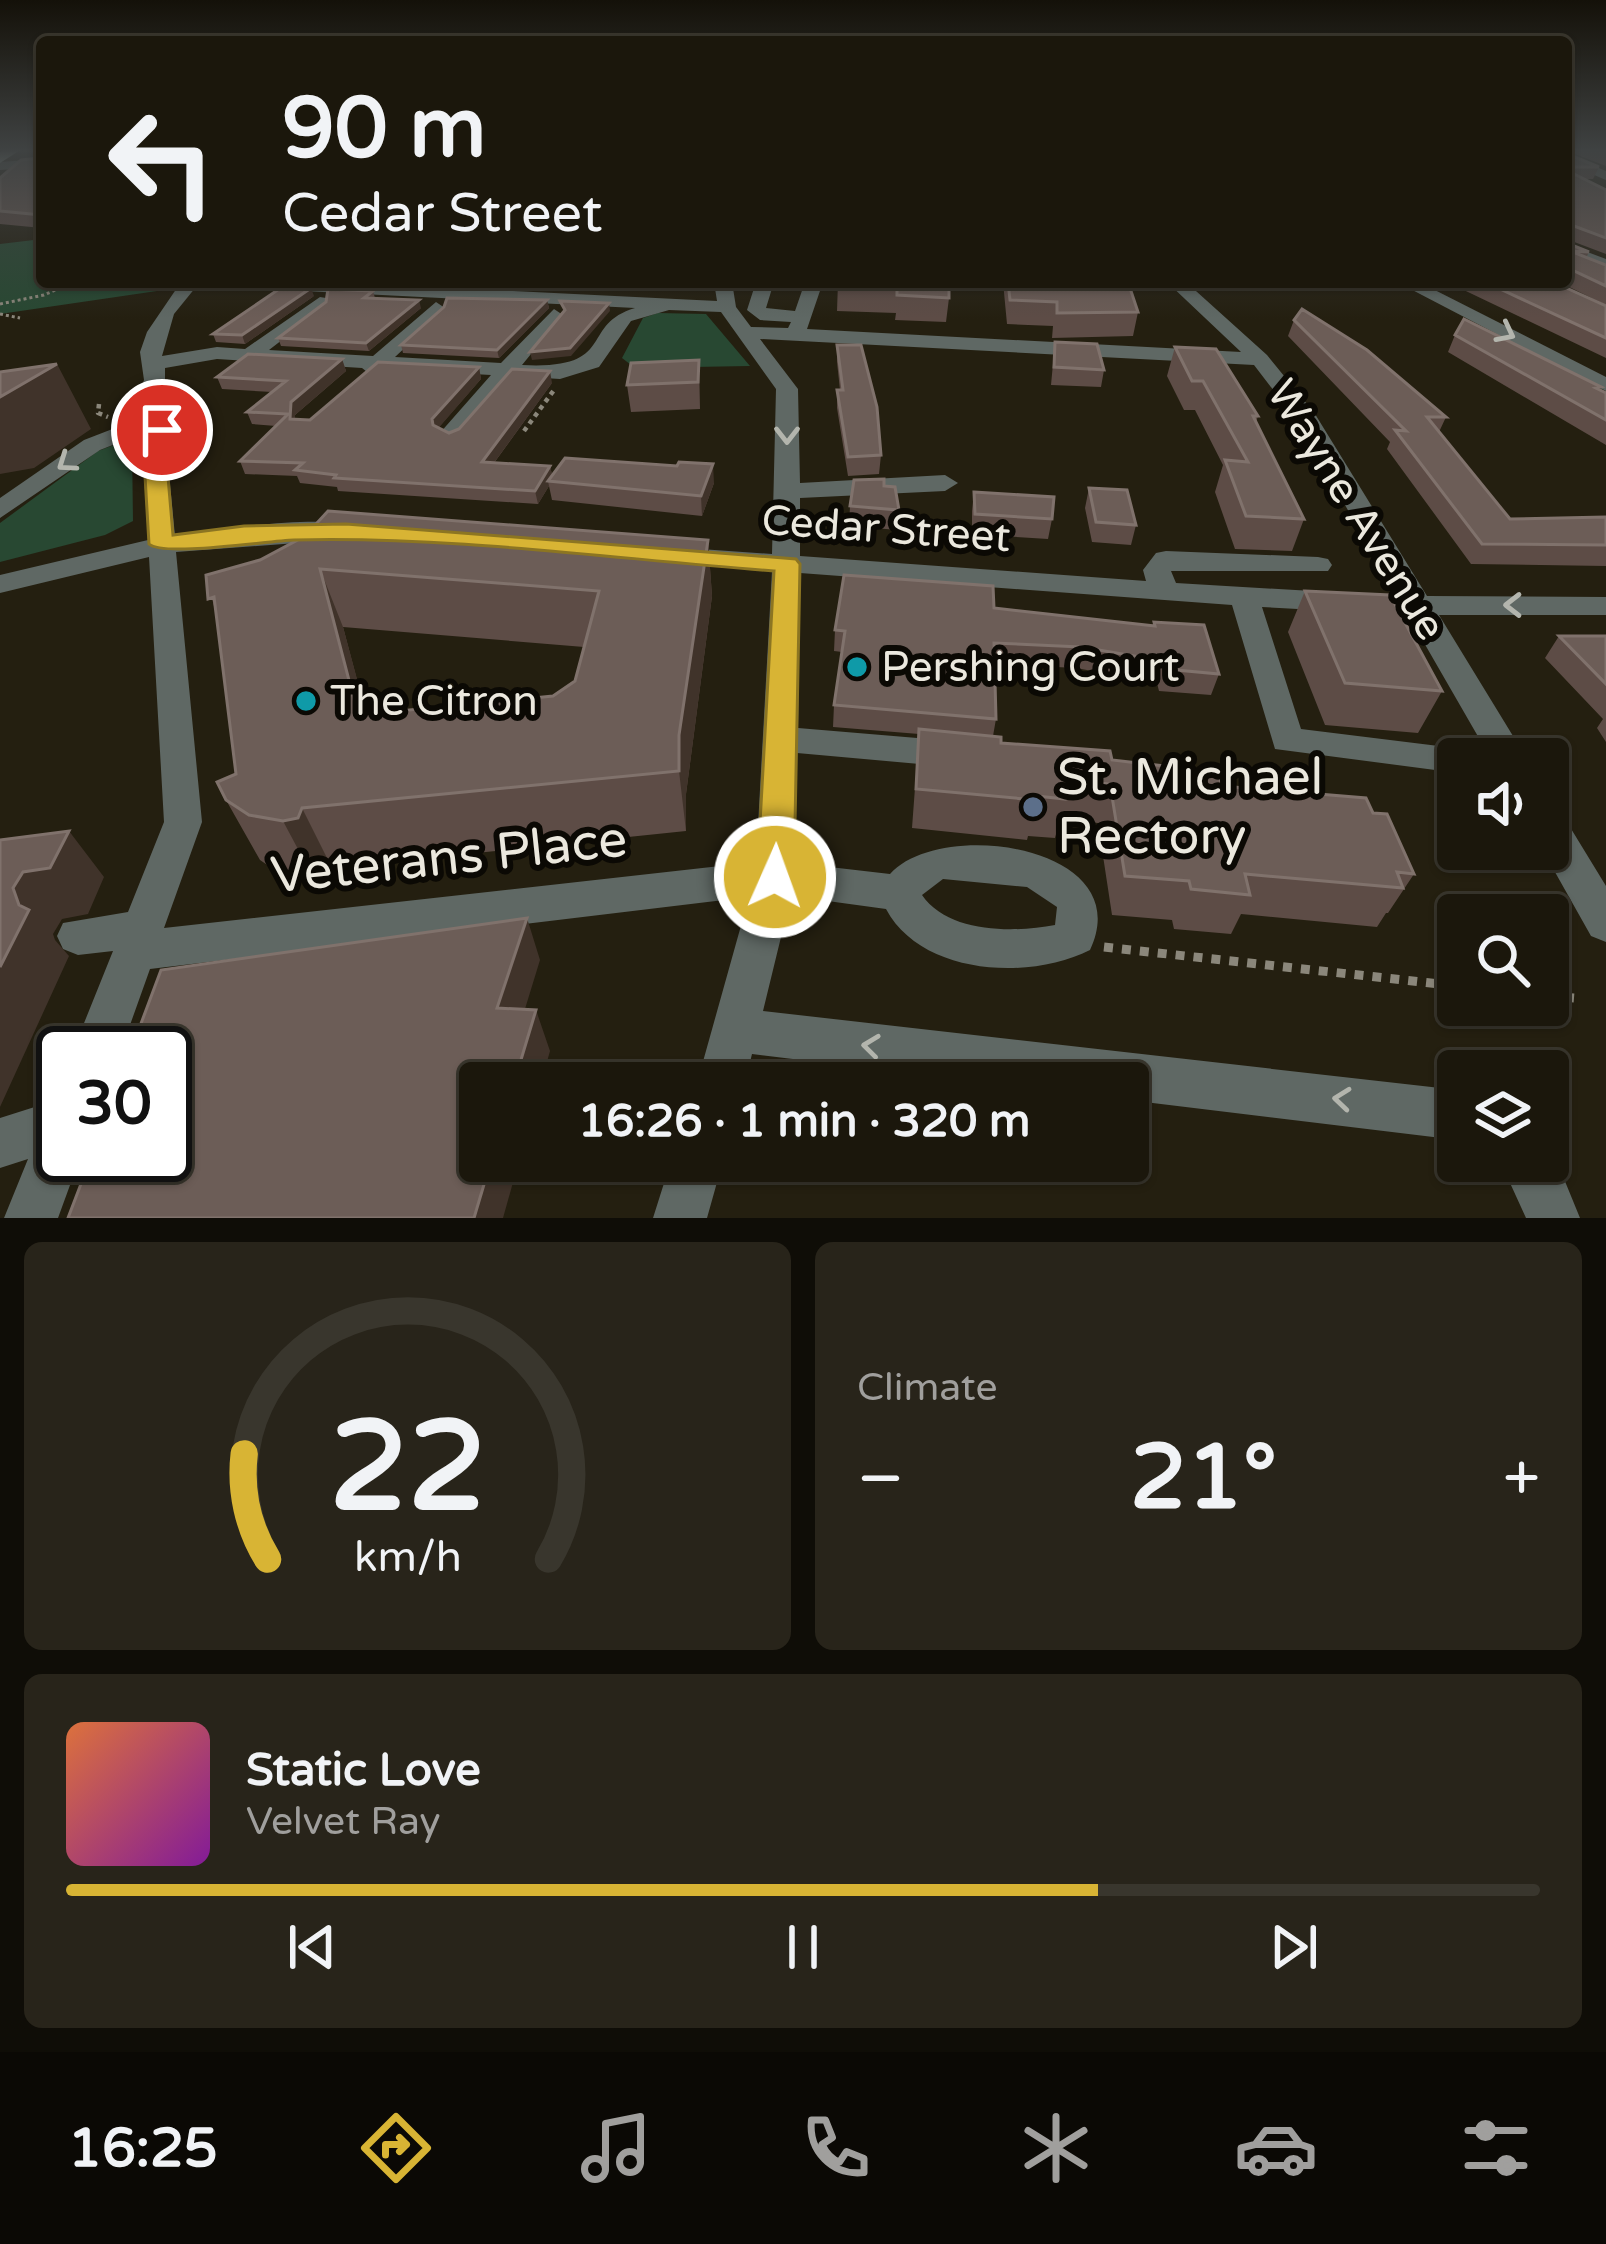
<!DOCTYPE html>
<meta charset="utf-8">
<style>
body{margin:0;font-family:"Varela Round",sans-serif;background:#28241a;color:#f1f3f6;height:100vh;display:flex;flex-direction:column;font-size:45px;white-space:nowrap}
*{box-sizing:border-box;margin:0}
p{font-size:39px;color:#a09f9d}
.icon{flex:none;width:66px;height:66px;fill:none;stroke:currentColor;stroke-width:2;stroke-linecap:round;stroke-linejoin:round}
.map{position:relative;height:1218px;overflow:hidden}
.details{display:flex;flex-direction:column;gap:24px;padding:24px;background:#0f0d07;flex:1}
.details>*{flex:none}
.hud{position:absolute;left:36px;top:36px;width:1536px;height:252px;border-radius:12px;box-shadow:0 3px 9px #0004,0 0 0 3px #39362d;background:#1b170c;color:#f1f3f6;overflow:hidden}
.buttons{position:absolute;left:1437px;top:738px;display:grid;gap:24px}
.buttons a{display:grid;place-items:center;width:132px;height:132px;border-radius:12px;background:#1b170c;box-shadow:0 3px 9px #0004,0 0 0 3px #39362d;font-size:60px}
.speed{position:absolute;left:36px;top:1026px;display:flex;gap:24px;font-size:60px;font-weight:700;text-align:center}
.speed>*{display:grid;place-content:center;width:156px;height:156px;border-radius:50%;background:#1b170c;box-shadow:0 3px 9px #0004,0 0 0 3px #39362d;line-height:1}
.speed .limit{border:6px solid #111;border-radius:18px;background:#fff;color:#111}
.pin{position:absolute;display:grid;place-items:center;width:102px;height:102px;color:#fff;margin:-51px;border:6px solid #fff;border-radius:50%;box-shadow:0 3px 12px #0007}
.me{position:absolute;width:132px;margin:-66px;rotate:2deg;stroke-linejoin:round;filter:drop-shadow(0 0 9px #0008)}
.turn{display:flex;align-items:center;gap:42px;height:252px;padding:0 48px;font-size:54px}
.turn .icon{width:156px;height:156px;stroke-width:2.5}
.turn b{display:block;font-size:84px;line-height:102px}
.big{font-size:90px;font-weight:700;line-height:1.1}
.details .tile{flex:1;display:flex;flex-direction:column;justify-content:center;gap:18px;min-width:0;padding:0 42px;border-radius:18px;background:#28241a}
.details .dial{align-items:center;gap:0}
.dial svg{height:312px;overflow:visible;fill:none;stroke:#39362d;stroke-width:7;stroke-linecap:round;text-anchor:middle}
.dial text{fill:#f1f3f6;stroke:none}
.song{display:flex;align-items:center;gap:36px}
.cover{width:144px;height:144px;border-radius:18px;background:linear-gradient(135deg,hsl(20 70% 55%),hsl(290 70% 35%))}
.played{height:12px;border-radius:6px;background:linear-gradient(90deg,#d8b434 70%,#39362d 70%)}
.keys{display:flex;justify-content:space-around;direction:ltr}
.heat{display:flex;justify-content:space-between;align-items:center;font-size:66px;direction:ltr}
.details .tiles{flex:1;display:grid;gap:24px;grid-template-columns:1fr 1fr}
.tile:last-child{grid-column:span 2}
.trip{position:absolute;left:459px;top:1062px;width:690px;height:120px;border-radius:12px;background:#1b170c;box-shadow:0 3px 9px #0004,0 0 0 3px #39362d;font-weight:700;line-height:120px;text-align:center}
.menu{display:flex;height:192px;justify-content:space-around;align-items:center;background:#0b0905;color:#a09f9d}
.menu .icon{width:84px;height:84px}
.menu .active{color:#d8b434}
.menu b{font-size:54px;color:#f1f3f6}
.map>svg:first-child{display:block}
</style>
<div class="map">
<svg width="1606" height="1218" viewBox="0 0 1606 1218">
<rect width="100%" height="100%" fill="#241f10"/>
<path fill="#284832" d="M42,239V282H167L157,291L0,314V244Z
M658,313L706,314L750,366L635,368L622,358L643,318Z
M119,443L132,445L133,521L105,535L0,562V523L98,451Z"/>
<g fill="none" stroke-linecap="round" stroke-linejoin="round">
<path stroke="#8b877b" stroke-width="3" stroke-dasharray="3 3" stroke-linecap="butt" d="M0,304L44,295L73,282
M0,314L20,318"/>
<path stroke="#8b877b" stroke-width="4.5" stroke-dasharray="4.5 4.5" stroke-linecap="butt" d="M99,404L98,413L108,417
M524,431L554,390"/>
<path stroke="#8b877b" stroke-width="9" stroke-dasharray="9 9" stroke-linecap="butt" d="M1104,947L1458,986
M1548,996L1574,998"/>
<path fill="#5f6864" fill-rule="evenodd" d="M1566,154L1606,171V180L1566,163Z
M42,159V167L0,170V162Z
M1566,244L1606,259V270L1566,255Z
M181,282H200L174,314L162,356L217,347L245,349L320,297L326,298V306L269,350L373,356L436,302L445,308L443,312L395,357L501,363L554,309L563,315L522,365C619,370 578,325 635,308L226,287L217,282H332L717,301L714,282H732L736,307L751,327L788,328L791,322L760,320L747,310L756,282H774L766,308L795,311L805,282H823L807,329L1241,352L1167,282H1186L1267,355L1315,414L1427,596L1606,597V615H1439L1527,759H1491L1408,615L1262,607L1301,729L1471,750L1475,759H1458V773L1275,749L1232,605L800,573L798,728L953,741L966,745L971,754L966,763L953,767L797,753L795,863L890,874C941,817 1139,846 1090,950C1029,981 921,975 886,909L791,896L763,1011L1458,1090V1140L1128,1100V1083H990L752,1054L745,1083H697L749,897L150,969L120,1053H72L113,951L78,955L63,949L57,936L63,923L128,912L164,822L149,557L0,593V575L148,540L142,442L154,414L146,432L100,450L0,518V498L84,440L128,423L144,380L140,352L147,332ZM669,310L721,312L776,389L772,554L672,547L658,555L672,563L772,571L756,862L164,928L202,822L176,552L349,539L363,531C341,510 209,531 175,536L166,442L177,419L175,390L165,381V368L217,359L362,368L371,375L383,369L491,375L439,434L451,441L459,439L512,376L560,379L599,367L631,321ZM760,339L1254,365L1297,421L1397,596L1176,583L1171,571H1328L1332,565L1328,559L1318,557L1166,551L1156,553L1143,570L1146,581L800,556V498L945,491L958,483L945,475L800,483L798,389ZM943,879L1027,887L1057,907L1055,925C1013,933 948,933 922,895Z
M1397,282H1419L1606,377V391Z
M1548,810L1562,814L1606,886V942L1591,936L1542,849H1548Z
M63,1098V1155H81L58,1218H4L28,1159L0,1168V1118Z
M1548,1147L1553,1152L1580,1218H1526L1500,1161H1548Z
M671,1161H723L707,1218H653Z"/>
<path fill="#b9cfc6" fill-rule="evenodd" d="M5,149H22L0,163V152Z"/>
</g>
<path fill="#5d4c46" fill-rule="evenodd" d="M42,149V228L0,224V178L40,158Z
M1566,149H1606V166L1570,152V155L1599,167L1593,179H1585L1606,190V254L1569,240V244L1589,252L1586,258L1606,265V305L1559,282H1566Z
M469,282H671V287L626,291L469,284Z
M838,282L949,298L946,322L895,320L896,313L837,311Z
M1003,282H1128L1138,312L1133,336L1052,338L1053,326L1007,324Z
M1447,282H1553L1606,306V358Z
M373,291L375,298L421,308L369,351L281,346L278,338Z
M314,296L245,344L216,342L213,334Z
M547,300L549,308L499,358L403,353L401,345Z
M1294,320L1446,417L1439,432L1510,519L1606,517V566L1471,564L1387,449L1390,442L1288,336Z
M1455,335L1601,387L1600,390L1606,393V445L1448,352Z
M1055,342L1104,370L1101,387L1051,385Z
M837,345L881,455L879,474L848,476L837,408V390H840L837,362Z
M1175,347L1258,416L1256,422L1304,519L1292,551L1235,549L1215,492L1223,465L1195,410H1184L1167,376Z
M342,359L346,371L295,415V419L310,420L479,367L481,379L438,428L449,433L552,383L494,463L550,466L552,475L714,483L702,516L552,500L549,486L538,504L338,491L337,487L300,483L297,476L245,474L240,461L276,426L252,424L247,412L272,392L222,389L217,377Z
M699,360L700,409L631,412L627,385Z
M884,486L899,510L898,530L849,526L850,506Z
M1089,488L1136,525L1131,545L1092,542L1085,508Z
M974,492L1052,519L1048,539L972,534V511Z
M708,540L712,596L686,794V831L332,868L329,878L315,881L282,875L260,860L226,800L236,774L216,614L206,575ZM343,627L584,647L575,681L553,696L366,714Z
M1305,591L1442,691L1418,733L1325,725L1288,632Z
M994,608L1152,626L1154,622L1219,674L1211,695L1159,691L1157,683L1076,668L994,664L996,719L993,736L1001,743L1112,760L1222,786L1373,813L1414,874L1388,913H1386L1377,927L1241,914L1231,934L1174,929L1172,920L1112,915L1098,823L1060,819L1055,838L1028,836L1027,840L912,828L919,734L833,727L834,705L842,652L834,651L835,630Z
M1559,636H1606V742L1597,728L1603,719L1545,658Z"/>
<path fill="#40332a" d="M625,282H671V287L626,291Z
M311,288L314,296L245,344L242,335Z
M419,300L421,308L369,351L366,343Z
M547,300L549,308L499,358L497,350Z
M609,303L610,311L571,356L532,360L530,352Z
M342,359L346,371L295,415V431L290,419L291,402Z
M57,364L91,429L34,468L0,474V397Z
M479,367L481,379L436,431L432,419Z
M550,371L552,383L485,475L482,462Z
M713,464L714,483L702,516L701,496Z
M550,466L553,479L548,481L549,486L538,504L535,491Z
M708,540L712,596L686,794V831L679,771V735Z
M320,569L343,627L383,775L358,715Z
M302,808L332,868L329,878L315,881L283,821Z
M69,831L104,877L88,914L62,919L53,934L55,940L69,956L0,1107V967L19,905L13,888L23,872Z
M527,918L540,960L513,1048L497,1008Z
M536,1010L550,1051L541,1083H514Z
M491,1161H519L503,1218H474Z"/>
<path fill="#6c5d57" stroke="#80726c" stroke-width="3" fill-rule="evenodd" d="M39,149H42V215L0,211V178L21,160L40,158Z
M1566,149H1570V155L1599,167H1566Z
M1566,170L1606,190V238L1574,226L1568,230L1569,244L1589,252L1570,251L1606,265V286L1566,267Z
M838,282H949V298L897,295V289L837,288Z
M1008,282H1128L1138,312L1057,313V302L1010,300Z
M1485,282H1553L1606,306V338Z
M282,287L311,288L242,335L213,334Z
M328,289L373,291L364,298L419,300L366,343L278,338L326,302Z
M447,298L547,300L497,350L401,345L444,307Z
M560,301L609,303L570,348L530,352L565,310Z
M1302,309L1367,350L1446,417H1427L1510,519L1606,517V545L1482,544L1395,430L1406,431L1294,320Z
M1464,319L1601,387L1596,388L1606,393V420L1455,335Z
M1055,342L1097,344L1104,370L1054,367Z
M837,345H861L877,407L881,455L848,457L837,390H843Z
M1175,347L1216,349L1258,416H1253L1304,519L1246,516L1225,460L1248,462L1203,381H1192Z
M248,354L342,359L291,402L290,419L310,420L378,362L479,367L432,419L433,425L449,433L459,429L512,369L550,371L482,462L550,466L535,491L334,478L336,475L295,470L303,463L240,461L288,414L247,412L286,381L217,377Z
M699,360L698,382L627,385L631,363Z
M57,364L0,397V372Z
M565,458L677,466L679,462L713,464L701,496L548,481Z
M884,479V486L895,487L899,510L850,506L854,480Z
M1089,488L1127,490L1136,525L1096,522Z
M974,492L1054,497L1052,519L975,514Z
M328,511L708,540L679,735V771L302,808L298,818L283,821L249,815L226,800L217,782L236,774L214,597L208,599L206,575L260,560L305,536ZM320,569L599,591L575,681L553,696L358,715Z
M844,575L993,586L994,608L1155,626L1154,622L1204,625L1219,674L1166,669L1164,661L1081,647L994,643L996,719L834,705L845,631L835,630Z
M1305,591L1390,595L1442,691L1345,683Z
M1559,636H1606V684Z
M919,729L1001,737V743L1110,751L1112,760L1218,772L1222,786L1366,798L1373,813L1387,814L1414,874L1397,872L1403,888L1245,874L1250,895L1191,889L1189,881L1125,876L1110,784L1063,779L1065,799L1036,796V800L916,789Z
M69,831L50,868L23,872L13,888L19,905L29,910L0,967V840Z
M527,918L497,1008L536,1010L514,1083H480V1161H491L474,1218H68L92,1155H165V1053H130L161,970Z"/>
<defs><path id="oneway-chevron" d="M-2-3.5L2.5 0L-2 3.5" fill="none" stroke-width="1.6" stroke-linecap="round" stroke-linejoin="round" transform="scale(3)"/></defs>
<g stroke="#b3b5ad">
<use href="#oneway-chevron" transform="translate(1506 333) rotate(27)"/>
<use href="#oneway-chevron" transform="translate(787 435) rotate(90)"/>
<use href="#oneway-chevron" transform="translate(66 463) rotate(145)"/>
<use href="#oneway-chevron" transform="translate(1513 605) rotate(-180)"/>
<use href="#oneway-chevron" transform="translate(871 1046) rotate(-173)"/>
<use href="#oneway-chevron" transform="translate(1342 1099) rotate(-174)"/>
</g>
<linearGradient id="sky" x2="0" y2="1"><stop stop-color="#141109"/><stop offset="0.47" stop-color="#3f4242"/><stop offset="1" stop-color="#3f4242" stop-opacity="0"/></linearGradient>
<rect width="1606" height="319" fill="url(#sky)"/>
<path fill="#d8b434" stroke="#8c7522" stroke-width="3" d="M162,423L172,430L165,442L173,535L244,526L346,524L796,559L800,564L794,877L788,888L775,892L762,888L757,877L774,571C615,559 453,536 294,540C266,541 163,557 149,544L143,442L154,425Z"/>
<g fill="#0f9aa8" stroke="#0b0904" stroke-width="4.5">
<circle cx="857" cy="667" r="12"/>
<circle cx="306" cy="701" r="12"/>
</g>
<circle fill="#5c6f8a" stroke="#0b0904" stroke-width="4.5" cx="1033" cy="807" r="12"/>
<g text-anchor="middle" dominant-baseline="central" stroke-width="12" stroke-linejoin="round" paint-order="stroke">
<g font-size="42" fill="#ebe8de" stroke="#0b0904">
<text transform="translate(1356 510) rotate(58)">Wayne Avenue</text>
<text transform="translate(886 529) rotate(4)">Cedar Street</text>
</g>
<g font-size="42" fill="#ebe8de" stroke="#0b0904" text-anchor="start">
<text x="881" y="667">Pershing Court</text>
<text x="330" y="701">The Citron</text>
</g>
<g font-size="51" fill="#ebe8de" stroke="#0b0904" text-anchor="start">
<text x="1057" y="778">St. Michael<tspan x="1057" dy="59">Rectory</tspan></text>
</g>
<g font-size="51" fill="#ebe8de" stroke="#0b0904">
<text transform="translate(449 858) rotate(-6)">Veterans Place</text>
</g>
</g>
</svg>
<div class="buttons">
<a><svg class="icon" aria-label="sound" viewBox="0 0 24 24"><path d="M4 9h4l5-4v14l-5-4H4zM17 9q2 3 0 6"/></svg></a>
<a><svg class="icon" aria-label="search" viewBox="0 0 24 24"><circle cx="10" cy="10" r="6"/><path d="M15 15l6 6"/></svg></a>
<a><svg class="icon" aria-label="layers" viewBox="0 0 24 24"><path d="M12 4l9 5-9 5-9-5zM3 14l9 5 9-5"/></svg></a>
</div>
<div class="speed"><div class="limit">30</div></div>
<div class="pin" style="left:162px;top:430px;background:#d93025"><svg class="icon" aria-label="arrive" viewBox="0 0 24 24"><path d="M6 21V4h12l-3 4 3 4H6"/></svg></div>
<svg class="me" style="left:775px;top:877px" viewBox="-20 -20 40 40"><circle r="17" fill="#d8b434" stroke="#fff" stroke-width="3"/><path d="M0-11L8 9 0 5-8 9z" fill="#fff"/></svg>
<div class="trip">16:26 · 1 min · 320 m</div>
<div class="hud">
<div class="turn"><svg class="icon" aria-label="left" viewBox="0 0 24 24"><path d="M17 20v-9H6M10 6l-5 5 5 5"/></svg><div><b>90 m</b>Cedar Street</div></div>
</div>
</div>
<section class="details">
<div class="tiles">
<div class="tile dial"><svg viewBox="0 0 100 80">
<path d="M14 69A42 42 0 1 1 86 69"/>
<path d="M14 69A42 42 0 0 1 8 42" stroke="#d8b434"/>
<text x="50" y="56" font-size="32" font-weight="700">22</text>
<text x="50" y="72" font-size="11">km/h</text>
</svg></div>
<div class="tile"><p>Climate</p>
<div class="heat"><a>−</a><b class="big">21°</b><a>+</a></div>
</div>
<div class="tile">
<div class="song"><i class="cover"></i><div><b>Static Love</b><p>Velvet Ray</p></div></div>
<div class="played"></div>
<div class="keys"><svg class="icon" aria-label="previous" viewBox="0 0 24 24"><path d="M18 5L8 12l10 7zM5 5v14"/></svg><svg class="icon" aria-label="pause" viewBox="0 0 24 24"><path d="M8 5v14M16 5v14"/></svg><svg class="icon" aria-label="next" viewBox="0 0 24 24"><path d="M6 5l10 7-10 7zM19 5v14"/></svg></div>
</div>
</div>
</section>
<nav class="menu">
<b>16:25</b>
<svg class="icon active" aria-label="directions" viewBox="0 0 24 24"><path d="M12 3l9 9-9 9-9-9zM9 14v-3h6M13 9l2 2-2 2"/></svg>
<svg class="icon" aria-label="music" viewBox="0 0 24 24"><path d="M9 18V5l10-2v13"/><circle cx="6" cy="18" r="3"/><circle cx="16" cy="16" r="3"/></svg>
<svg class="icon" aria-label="phone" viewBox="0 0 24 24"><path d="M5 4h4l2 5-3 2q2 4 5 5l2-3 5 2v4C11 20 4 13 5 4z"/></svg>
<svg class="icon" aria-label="climate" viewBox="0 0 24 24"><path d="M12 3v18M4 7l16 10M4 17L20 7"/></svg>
<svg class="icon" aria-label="car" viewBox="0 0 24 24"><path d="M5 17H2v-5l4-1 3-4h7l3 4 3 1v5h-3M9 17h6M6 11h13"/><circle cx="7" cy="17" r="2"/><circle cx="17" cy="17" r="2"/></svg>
<svg class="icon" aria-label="filters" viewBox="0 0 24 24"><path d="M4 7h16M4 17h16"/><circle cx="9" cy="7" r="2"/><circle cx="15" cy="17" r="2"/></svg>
</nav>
